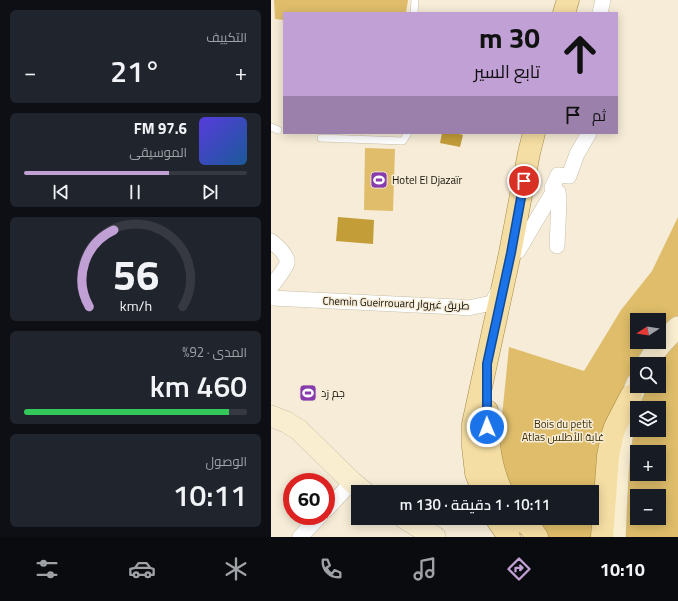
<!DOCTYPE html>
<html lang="ar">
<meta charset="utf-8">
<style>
body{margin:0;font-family:"Titillium Web",Cairo,sans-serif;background:#20242c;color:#f1f3f6;direction:rtl;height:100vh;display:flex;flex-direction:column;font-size:15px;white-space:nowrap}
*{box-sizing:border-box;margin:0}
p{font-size:13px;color:#9ea1a6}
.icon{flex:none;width:22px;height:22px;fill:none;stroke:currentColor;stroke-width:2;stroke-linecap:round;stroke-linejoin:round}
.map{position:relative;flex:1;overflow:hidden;direction:ltr}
.drawer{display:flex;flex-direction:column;gap:10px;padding:10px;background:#0d0f14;width:271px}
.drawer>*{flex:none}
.guide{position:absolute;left:12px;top:12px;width:335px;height:122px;border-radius:0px;box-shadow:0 2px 10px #0003;direction:rtl;background:#c1a0d5;color:#111;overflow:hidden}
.needle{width:26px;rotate:258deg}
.buttons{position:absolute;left:359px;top:313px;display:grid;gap:8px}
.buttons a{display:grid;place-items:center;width:36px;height:36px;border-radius:0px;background:#171b24;box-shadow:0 2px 10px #0003;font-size:20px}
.speed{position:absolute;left:12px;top:473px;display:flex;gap:8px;font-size:20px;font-weight:700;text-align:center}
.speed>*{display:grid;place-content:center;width:52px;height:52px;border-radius:50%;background:#171b24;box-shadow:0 2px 10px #0003;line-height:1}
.speed .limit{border:6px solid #d22;background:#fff;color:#111}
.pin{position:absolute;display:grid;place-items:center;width:34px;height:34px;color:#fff;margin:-17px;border:2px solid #fff;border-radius:50%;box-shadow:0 1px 4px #0007}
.me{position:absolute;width:44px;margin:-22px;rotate:359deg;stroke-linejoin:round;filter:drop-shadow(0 0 3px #0008)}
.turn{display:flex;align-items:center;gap:14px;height:84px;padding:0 12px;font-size:18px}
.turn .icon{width:52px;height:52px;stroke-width:2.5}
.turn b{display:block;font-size:28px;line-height:34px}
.then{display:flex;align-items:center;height:38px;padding:0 12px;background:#0003;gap:8px;font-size:15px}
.big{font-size:30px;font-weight:600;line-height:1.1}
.drawer .widget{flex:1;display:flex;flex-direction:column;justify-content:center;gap:6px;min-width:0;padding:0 14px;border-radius:6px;background:#20242c}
.drawer .dial{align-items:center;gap:0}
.dial svg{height:104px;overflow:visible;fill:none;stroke:#363941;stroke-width:7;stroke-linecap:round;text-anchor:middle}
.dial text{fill:#f1f3f6;stroke:none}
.song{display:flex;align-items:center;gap:12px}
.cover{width:48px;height:48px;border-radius:6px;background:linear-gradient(135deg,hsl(250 70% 55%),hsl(210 70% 35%))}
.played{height:4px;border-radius:2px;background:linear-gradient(90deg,#c1a0d5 65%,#363941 65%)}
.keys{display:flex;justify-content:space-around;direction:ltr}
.heat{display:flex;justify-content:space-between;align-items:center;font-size:22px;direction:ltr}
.charge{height:6px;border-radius:3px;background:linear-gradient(90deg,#34c759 92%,#363941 0)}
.trip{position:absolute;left:80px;top:485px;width:248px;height:40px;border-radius:0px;background:#171b24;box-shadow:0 2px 10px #0003;font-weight:600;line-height:40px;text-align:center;direction:rtl}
.tabs{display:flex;height:64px;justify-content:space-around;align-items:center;background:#090b0e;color:#9ea1a6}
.tabs .icon{width:28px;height:28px}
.tabs .active{color:#c1a0d5}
.tabs b{font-size:18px;color:#f1f3f6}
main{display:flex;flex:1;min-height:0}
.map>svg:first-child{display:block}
</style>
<main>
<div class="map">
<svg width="407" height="537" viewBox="0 0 407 537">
<rect width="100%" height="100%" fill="#f6ecd7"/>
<path fill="#dfbd6a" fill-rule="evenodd" d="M3,0H137L135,13H13V20L4,19Z
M94,148L124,149L122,211L93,210Z
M407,217V537H270L257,518H321V492H240L231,479L229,436L238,347L313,371L350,310L381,271ZM366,320H388V342H366ZM366,364H388V386H366ZM366,408H388V430H366ZM366,452H388V474H366ZM366,496H388V518H366Z"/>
<path fill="#c39d38" d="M171,133H185L192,135L189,147L169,143Z
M67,217L103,220L102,244L65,241Z"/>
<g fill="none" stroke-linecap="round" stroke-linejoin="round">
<g stroke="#c8c0ab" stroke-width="8">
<path id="lane" d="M143,13L144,0
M0,127L7,130
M50,138L132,141L137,133"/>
</g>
<g stroke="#c8c0ab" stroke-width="16">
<path id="street" d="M329,13L332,0
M287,192L281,188L287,175L298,176L306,154L318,133
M0,241C5,245 18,256 16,263C14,270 4,281 0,287
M239,253L247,251L279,197L287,192L288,200L286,246
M0,298L186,307L197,308L221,303L228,289
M55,510L81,482
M29,537L49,516"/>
</g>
<g stroke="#c8c0ab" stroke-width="22">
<path id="secondary" d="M376,364C384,349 395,338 407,327
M0,416L15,422L28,430L81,482L93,492
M133,518L164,537
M344,537C347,486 345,431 366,383"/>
</g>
<g stroke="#a38846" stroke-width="23">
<path id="primary" d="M293,13L297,0
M216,411C216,437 219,468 231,492
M212,492L205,473L202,447V424L239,253L258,153L263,133
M225,518L238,537
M248,518L259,527L266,537
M331,537L337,456L341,436L344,427L360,396"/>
</g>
<use href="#lane" stroke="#fff" stroke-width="7"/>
<use href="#street" stroke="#fff" stroke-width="15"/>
<use href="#secondary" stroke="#faeed1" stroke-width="21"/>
<use href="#primary" stroke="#f5dea3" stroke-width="22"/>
</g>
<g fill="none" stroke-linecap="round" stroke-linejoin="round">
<g stroke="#114b97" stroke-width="10">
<path id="route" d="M216,427V364L240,253L253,181"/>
</g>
<use href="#route" stroke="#1a73e8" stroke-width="7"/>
</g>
<defs>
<g id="stadium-square" transform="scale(0.9)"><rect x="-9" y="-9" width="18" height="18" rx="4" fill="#873bac" stroke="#f6ecd7"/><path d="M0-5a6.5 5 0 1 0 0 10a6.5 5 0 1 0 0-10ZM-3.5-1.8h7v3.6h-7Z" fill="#fff"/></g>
</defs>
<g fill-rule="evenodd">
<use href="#stadium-square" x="108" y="180"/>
<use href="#stadium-square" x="37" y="393"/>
</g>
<g text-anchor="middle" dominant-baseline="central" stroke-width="3" stroke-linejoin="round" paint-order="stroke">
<g font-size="11" fill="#15120b" stroke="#f6ecd7" text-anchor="start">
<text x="121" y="180">Hotel El Djazaïr</text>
<text x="50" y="393">جم زد</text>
</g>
<g font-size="11" fill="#15120b" stroke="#f6ecd7">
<text transform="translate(125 303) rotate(2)">Chemin Gueirrouard طريق غيروار</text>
</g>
<g font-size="11" fill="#3e2f03" stroke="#f6ecd7">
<text x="292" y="424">Bois du petit<tspan x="292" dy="13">Atlas غابة الأطلس</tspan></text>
</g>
</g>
</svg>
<div class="buttons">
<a><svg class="needle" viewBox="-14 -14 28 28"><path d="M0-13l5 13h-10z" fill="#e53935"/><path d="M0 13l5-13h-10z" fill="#9ea1a6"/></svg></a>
<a><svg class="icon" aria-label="search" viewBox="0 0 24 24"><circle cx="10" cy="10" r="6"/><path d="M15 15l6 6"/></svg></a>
<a><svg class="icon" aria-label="layers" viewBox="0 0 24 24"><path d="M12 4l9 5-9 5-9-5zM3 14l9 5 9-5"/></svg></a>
<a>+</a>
<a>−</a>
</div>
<div class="speed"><div class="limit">60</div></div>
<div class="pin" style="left:253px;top:181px;background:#d93025"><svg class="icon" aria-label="arrive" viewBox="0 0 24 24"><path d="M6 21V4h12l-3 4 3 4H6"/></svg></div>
<svg class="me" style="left:216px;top:427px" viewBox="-20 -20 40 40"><circle r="17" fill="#1a73e8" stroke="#fff" stroke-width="3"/><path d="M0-11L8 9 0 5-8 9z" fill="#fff"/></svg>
<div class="trip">10:11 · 1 دقيقة · 130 m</div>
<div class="guide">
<div class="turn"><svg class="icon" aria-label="ahead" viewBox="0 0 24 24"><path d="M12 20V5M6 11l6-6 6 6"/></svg><div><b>30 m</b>تابع السير</div></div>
<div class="then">ثم<svg class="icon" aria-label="arrive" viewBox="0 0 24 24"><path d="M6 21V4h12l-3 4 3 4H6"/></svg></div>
</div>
</div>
<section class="drawer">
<div class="widget"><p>التكييف</p>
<div class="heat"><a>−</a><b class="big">21°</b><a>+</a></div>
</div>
<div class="widget">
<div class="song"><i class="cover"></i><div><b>97.6 FM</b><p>الموسيقى</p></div></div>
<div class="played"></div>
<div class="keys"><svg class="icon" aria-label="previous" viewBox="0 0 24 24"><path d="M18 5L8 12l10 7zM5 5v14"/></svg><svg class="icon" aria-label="pause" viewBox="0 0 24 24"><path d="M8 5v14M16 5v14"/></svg><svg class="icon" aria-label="next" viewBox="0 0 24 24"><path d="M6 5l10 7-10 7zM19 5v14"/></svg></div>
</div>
<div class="widget dial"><svg viewBox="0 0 100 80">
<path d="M14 69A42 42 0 1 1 86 69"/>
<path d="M14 69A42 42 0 0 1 33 10" stroke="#c1a0d5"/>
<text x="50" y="56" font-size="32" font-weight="700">56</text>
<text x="50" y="72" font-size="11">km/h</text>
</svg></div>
<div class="widget"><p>المدى · 92%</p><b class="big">460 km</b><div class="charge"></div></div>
<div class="widget"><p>الوصول</p><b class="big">10:11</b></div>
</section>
</main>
<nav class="tabs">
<b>10:10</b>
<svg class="icon active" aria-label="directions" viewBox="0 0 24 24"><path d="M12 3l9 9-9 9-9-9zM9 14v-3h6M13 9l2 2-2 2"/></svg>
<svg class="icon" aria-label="music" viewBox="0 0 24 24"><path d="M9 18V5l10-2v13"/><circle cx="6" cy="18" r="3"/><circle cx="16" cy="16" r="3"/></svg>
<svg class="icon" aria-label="phone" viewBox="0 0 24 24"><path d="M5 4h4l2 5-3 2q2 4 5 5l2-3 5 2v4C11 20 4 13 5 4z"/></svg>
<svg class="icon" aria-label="climate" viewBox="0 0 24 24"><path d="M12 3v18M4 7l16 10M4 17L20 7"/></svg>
<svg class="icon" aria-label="car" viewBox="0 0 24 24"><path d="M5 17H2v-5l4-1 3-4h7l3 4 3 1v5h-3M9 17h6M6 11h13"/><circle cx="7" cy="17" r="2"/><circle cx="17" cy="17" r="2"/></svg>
<svg class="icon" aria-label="filters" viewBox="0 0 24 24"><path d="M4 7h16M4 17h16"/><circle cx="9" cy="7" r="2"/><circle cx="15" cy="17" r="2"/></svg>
</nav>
